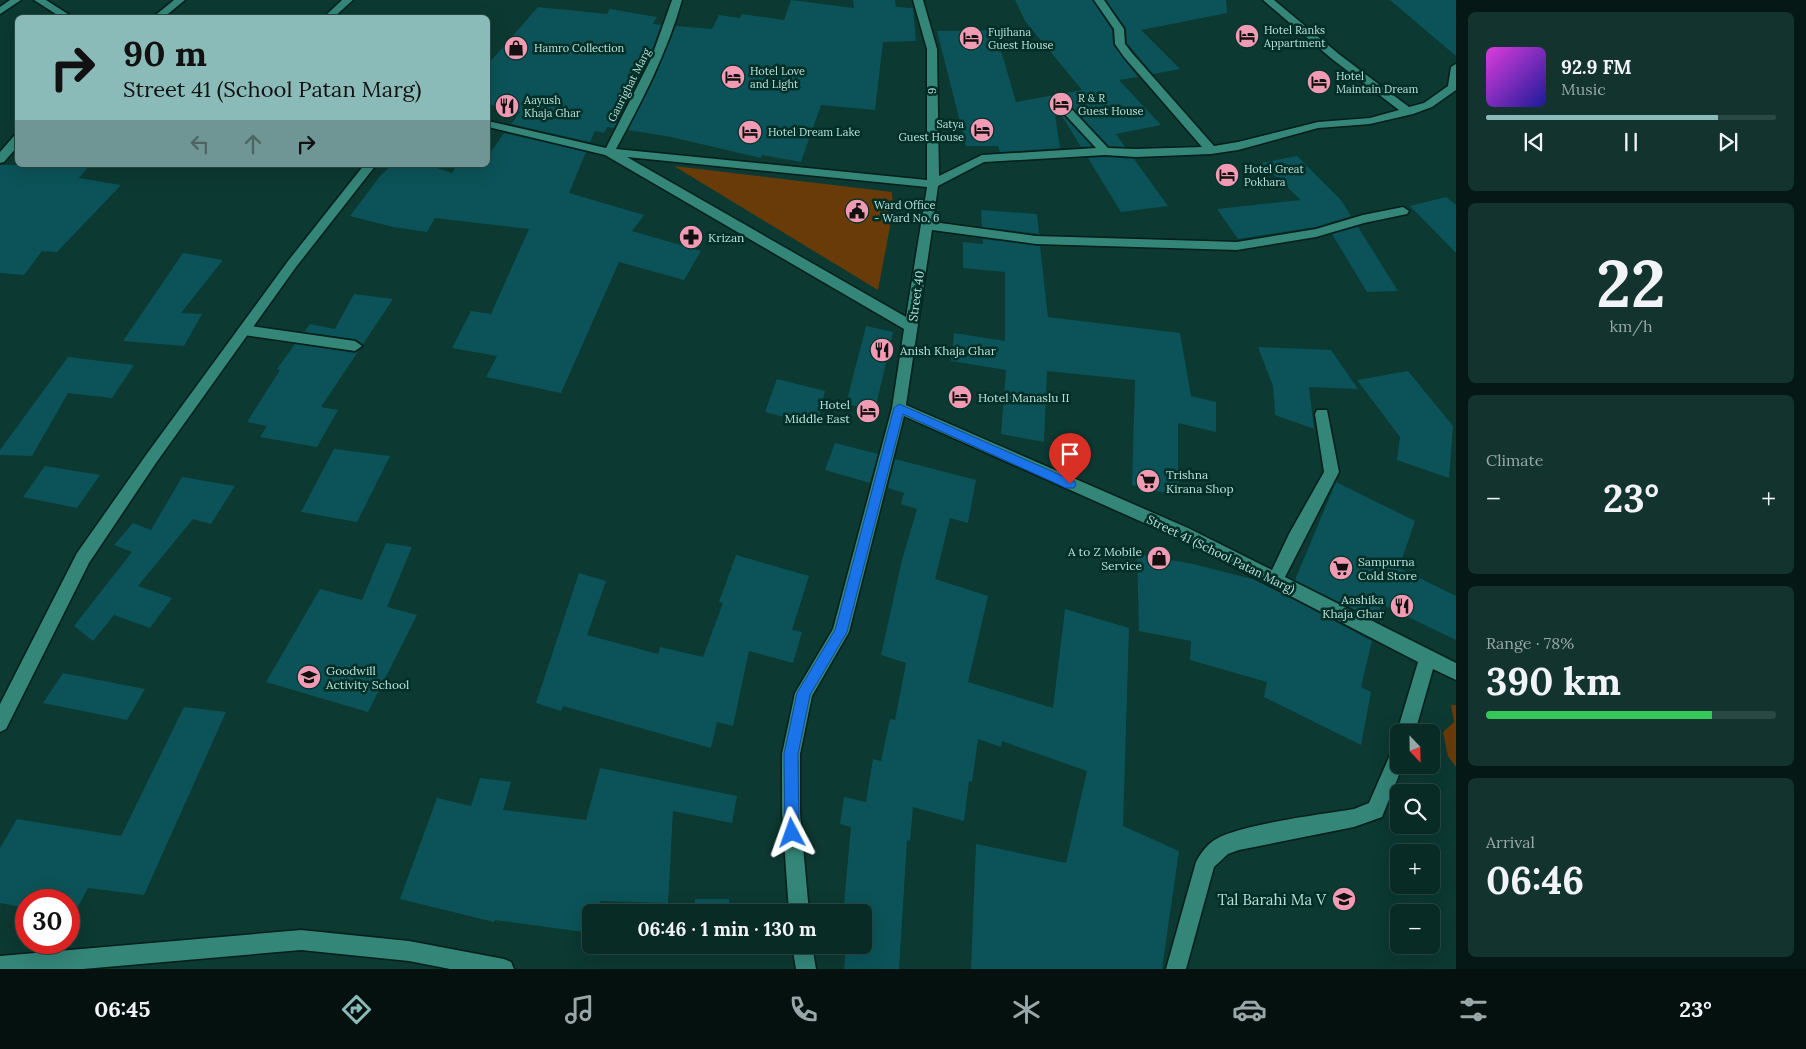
<!DOCTYPE html>
<meta charset="utf-8">
<style>
body{margin:0;font-family:Lora,serif;background:#12332e;color:#f1f3f6;height:100vh;display:flex;flex-direction:column;font-size:19px;white-space:nowrap}
*{box-sizing:border-box;margin:0}
p{font-size:16px;color:#99a7a7}
.icon{flex:none;width:28px;height:28px;fill:none;stroke:currentColor;stroke-width:2;stroke-linecap:round;stroke-linejoin:round}
.map{position:relative;flex:1;overflow:hidden}
.side{display:flex;flex-direction:column;gap:12px;padding:12px;background:#051815;width:350px}
.side>*{flex:none}
.hud{position:absolute;left:15px;top:15px;width:475px;height:152px;border-radius:8px;box-shadow:0 5px 20px #0002,0 0 0 1px #294743;background:#8bbbb9;color:#111;overflow:hidden}
.needle{width:32px;rotate:158deg}
.buttons{position:absolute;left:1390px;top:724px;display:grid;gap:10px}
.buttons a{display:grid;place-items:center;width:50px;height:50px;border-radius:8px;background:#092b26;box-shadow:0 5px 20px #0002,0 0 0 1px #294743;font-size:25px}
.speed{position:absolute;left:15px;top:889px;display:flex;gap:10px;font-size:25px;font-weight:700;text-align:center}
.speed>*{display:grid;place-content:center;width:65px;height:65px;border-radius:50%;background:#092b26;box-shadow:0 5px 20px #0002,0 0 0 1px #294743;line-height:1}
.speed .limit{border:8px solid #d22;background:#fff;color:#111}
.pin{position:absolute;display:grid;place-items:center;width:42px;height:42px;color:#fff;margin:-51px -21px;border-radius:50% 50% 50% 0;rotate:-45deg;box-shadow:0 0 5px #0007}
.pin .icon{rotate:45deg}
.me{position:absolute;width:55px;margin:-28px;rotate:356deg;stroke-linejoin:round;filter:drop-shadow(0 0 4px #0008)}
.turn{display:flex;align-items:center;gap:18px;height:105px;padding:0 25px;font-size:22px}
.turn .icon{width:65px;height:65px;stroke-width:2.5}
.turn b{display:block;font-size:35px;line-height:42px}
.lanes{display:flex;align-items:center;height:48px;padding:0 25px;background:#0003;justify-content:center;gap:25px;direction:ltr}
.lanes .off{opacity:.35}
.big{font-size:38px;font-weight:800;line-height:1.1}
.side .card{flex:1;display:flex;flex-direction:column;justify-content:center;gap:8px;min-width:0;padding:0 18px;border-radius:8px;background:#12332e}
.side .dial{align-items:center;gap:0}
.dial b{font-size:65px;line-height:1}
.song{display:flex;align-items:center;gap:15px}
.cover{width:60px;height:60px;border-radius:8px;background:linear-gradient(135deg,hsl(300 70% 55%),hsl(240 70% 35%))}
.played{height:5px;border-radius:2px;background:linear-gradient(90deg,#8bbbb9 80%,#294743 80%)}
.keys{display:flex;justify-content:space-around;direction:ltr}
.heat{display:flex;justify-content:space-between;align-items:center;font-size:28px;direction:ltr}
.charge{height:8px;border-radius:4px;background:linear-gradient(90deg,#34c759 78%,#294743 0)}
.trip{position:absolute;left:582px;top:904px;width:290px;height:50px;border-radius:8px;background:#092b26;box-shadow:0 5px 20px #0002,0 0 0 1px #294743;font-weight:800;line-height:50px;text-align:center}
.dock{display:flex;height:80px;justify-content:space-around;align-items:center;background:#04110f;color:#99a7a7}
.dock .icon{width:35px;height:35px}
.dock .current{color:#8bbbb9}
.dock b{font-size:22px;color:#f1f3f6}
main{display:flex;flex:1;min-height:0}
.map>svg:first-child{display:block}
</style>
<main>
<div class="map">
<svg width="1456" height="969" viewBox="0 0 1456 969">
<rect width="100%" height="100%" fill="#0c3932"/>
<path fill="#683b09" d="M674,166L892,192L893,211L878,290Z
M1451,705H1456V767L1448,756L1443,732L1454,722Z"/>
<path fill="#0b5358" d="M791,0L854,8L853,0H895L896,7L913,8L916,41L883,42L875,110L821,105L801,162L762,155L761,158L671,137L628,130L655,77L676,26L712,29L719,15L740,18L742,14L784,20Z
M1015,0H1092L1112,30L1113,45L1138,77L1119,80L1161,125L1116,134L1125,147L1109,146L1066,101L1057,100L1055,105L1053,102L1060,148L1000,152L998,146H966L937,31L995,30L1016,102L1082,90L1025,21Z
M1106,0H1226L1227,13L1141,30L1180,69L1153,74L1127,43L1126,28Z
M1390,0H1456V56Z
M538,7L607,14L610,9L657,17L653,24L661,25L649,58L614,128L607,127L604,133L595,131L590,142L511,124L520,112L488,104V64Z
M1059,111L1092,146L1081,147Z
M504,133L586,152L569,193L644,215L632,231L701,251L684,280L619,262L561,393L486,377L497,356L452,348L471,311L491,314L529,229L435,218L427,232L393,227L350,216L380,176L392,165H428L452,173L457,165H488V156Z
M1297,156L1341,200L1351,216L1316,227L1238,239L1217,209L1301,200L1261,163Z
M1105,157L1134,159L1168,206L1121,212L1088,158Z
M0,165H90L79,178L121,185L57,252L42,251L24,275L0,273Z
M1446,197L1456,205V253L1410,206Z
M981,210L1037,214L1039,234L982,227Z
M1358,227L1398,291L1367,292L1332,234Z
M983,239L1040,246L1048,317L1180,333L1191,396L1216,402V432L1178,423V496L1132,485L1135,380L1047,371L1044,442L1001,434L1006,370L951,361L954,333L1005,341V272L963,268V242L983,244Z
M183,253L223,260L181,313L202,314L184,346L123,341Z
M354,294L393,299L363,344L355,339L304,332L310,324L335,329Z
M866,326L893,332L875,410L846,404Z
M295,344L355,353L359,350L321,407L338,410L317,447L260,437L267,426L247,422L280,370L277,369Z
M1258,347L1331,350L1358,389L1309,387L1314,429L1275,415L1273,386Z
M68,357L134,365L112,398L68,393L32,456L0,455V450Z
M1408,371L1453,426L1449,478L1397,460L1400,437L1357,380Z
M777,379L825,391L817,426L765,412Z
M835,443L878,454L870,483L825,470Z
M334,449L390,456L357,522L301,512Z
M895,459L976,480L968,523L950,518L935,579L988,596L968,682L1053,708L1065,609L1129,628L1123,826L1179,851L1162,969H971L976,844L1066,863L1087,771L1002,741L1001,747L978,739L972,782L969,781L964,821L913,807L910,841L907,840L899,969H844L846,945H864V912H848L849,904L844,903L851,827L840,824L844,797L866,802L873,759L881,761L890,719L895,720L906,663L881,655L902,560L917,509L901,504L904,493L888,488Z
M45,466L100,475L77,508L23,497Z
M182,477L235,486L211,524L193,519L138,586L172,598L150,628L114,615L93,641L74,626L132,552L114,545L133,523L151,530Z
M1336,482L1415,521L1399,568L1456,596V640L1381,604L1377,621L1295,580Z
M386,543L412,547L387,607L417,615L368,712L266,682L320,589L362,600Z
M1137,554L1193,564L1256,580L1372,641L1361,687L1371,692L1361,745L1264,697L1267,682L1190,660L1191,641L1139,631Z
M736,555L809,576L792,630L802,632L793,663L749,651L733,726L717,722L711,748L563,706L561,711L536,703L579,573L606,581L587,635L658,654L660,647L703,657L723,603L719,602Z
M63,673L145,689L127,720L43,703Z
M184,707L226,712L144,895L88,888L73,916L69,915V900H26V908L0,903V848L17,819L121,836Z
M600,768L737,796L732,823L673,811L668,903L600,901L598,912H591V933L495,920L494,922L400,899L437,798L471,806L480,778L511,782L503,810L586,820Z
M695,899H729V912H695Z
M694,945H729V950H694Z"/>
<g fill="none" stroke-linecap="round" stroke-linejoin="round">
<g stroke="#041e1a" stroke-width="3">
<path id="lane" d="M244,325L355,341L362,346L355,351L244,335L237,330Z"/>
</g>
<g stroke="#041e1a" stroke-width="3">
<path id="street" d="M10,0H21L0,14V7Z
M34,0H46L74,18H62Z
M174,0H185L163,18H152Z
M342,0H353L333,18H323Z
M672,0H682C667,53 642,101 616,149L927,180V49L913,0H923L937,49L939,176L982,155L1096,148L1057,106V102H1065L1108,148L1136,149L1202,147L1124,57L1115,44L1114,29L1094,0H1104L1124,29L1125,44L1132,53L1214,146L1238,142L1318,122L1370,118L1399,110L1332,59L1263,0H1274L1340,55L1409,107L1424,103L1448,86L1451,67L1456,64V90L1432,107L1413,114L1370,124L1318,128L1238,150L1211,154L1136,157L1105,155L984,162L938,186L933,222L1036,236L1237,242L1316,229L1363,215L1403,207L1409,211L1407,214L1364,223L1316,237L1237,250L1036,244L932,230L906,405L1188,528L1272,570L1289,534L1324,472L1315,414L1317,410H1327L1339,472L1285,577L1456,663V680L1433,669L1415,732H1399V736L1397,732L1418,662L1178,538L904,416L849,632L812,696L800,754V813L809,912H789L782,813V754L795,693L833,629L892,408L904,329L605,155L488,127V121L606,148L651,59ZM627,157L927,187L906,317Z
M18,135V146L4,162L0,163V152L14,136Z
M364,165H376L296,267L156,463L89,563L6,729L0,732V704L77,553L146,455L288,261Z
M1399,745V765H1403L1382,817L1354,827L1239,850L1228,854L1214,867L1186,969H1166L1196,862C1200,854 1206,846 1213,841C1234,825 1324,814 1354,809L1369,803L1393,748Z
M301,930L409,941L504,959L511,962L514,969H450L409,961L301,950L83,969H0V956Z
M792,945H812L816,969H796Z"/>
</g>
<use href="#lane" fill="#348679" fill-rule="evenodd"/>
<use href="#street" fill="#348679" fill-rule="evenodd"/>
</g>
<path fill="#1a73e8" stroke="#114b97" d="M899,404L1074,481L1076,484L1074,488H1066L903,414L847,632L810,695L798,754L799,833L797,838L792,840L787,838L785,833L784,754L797,693L835,630L894,408Z"/>
<defs>
<g id="hotel-disc" transform="scale(1.25)"><circle r="9.5" fill="#f19ab3" stroke="#002f28"/><path d="M-6-4.5h1.5V1H6V5H4.5V3h-9V5H-6ZM-4 0a1.8 1.8 0 1 1 3.6 0ZM.5 0V-2.5h3Q6-2.5 6 0Z" fill="#111"/></g>
<g id="shop-disc" transform="scale(1.25)"><circle r="9.5" fill="#f19ab3" stroke="#002f28"/><path d="M-5-2.5h2.3a2.7 3.5 0 0 1 5.4 0H5L5.5 6h-11ZM-1.5-2.5h3a1.5 2.3 0 0 0-3 0Z" fill="#111"/></g>
<g id="restaurant-disc" transform="scale(1.25)"><circle r="9.5" fill="#f19ab3" stroke="#002f28"/><path d="M-5-6h1v4h1v-4h1v4h1v-4h1v5L-1.5 .5V6h-2V.5L-5-1ZM5-6V6H3V1.5H1.5Q1.5-4 5-6Z" fill="#111"/></g>
<g id="civic-disc" transform="scale(1.25)"><circle r="9.5" fill="#f19ab3" stroke="#002f28"/><path d="M-.6-6.5H3V-4.5H.6V-3L4-1V1h2V6H-6V1h2V-1L-.6-3ZM-1.2 2.5V6h2.4V2.5Z" fill="#111"/></g>
<g id="pharmacy-disc" transform="scale(1.25)"><circle r="9.5" fill="#f19ab3" stroke="#002f28"/><path d="M-2-6h4v4h4v4h-4v4h-4v-4h-4v-4h4Z" fill="#111"/></g>
<g id="supermarket-disc" transform="scale(1.25)"><circle r="9.5" fill="#f19ab3" stroke="#002f28"/><path d="M-6-5.5h2.5l.6 2H6L4.5 2H-2.5L-4.4-4H-6ZM-1.5 3.2a1.3 1.3 0 1 0 .1 0ZM3 3.2a1.3 1.3 0 1 0 .1 0Z" fill="#111"/></g>
<g id="school-disc" transform="scale(1.25)"><circle r="9.5" fill="#f19ab3" stroke="#002f28"/><path d="M0-5L7-2L0 1L-7-2ZM-4 1L0 2.5L4 1V4Q0 6-4 4Z" fill="#111"/></g>
</defs>
<g fill-rule="evenodd">
<use href="#hotel-disc" x="1247" y="36"/>
<use href="#hotel-disc" x="971" y="38"/>
<use href="#shop-disc" x="516" y="48"/>
<use href="#hotel-disc" x="733" y="77"/>
<use href="#hotel-disc" x="1319" y="82"/>
<use href="#hotel-disc" x="1061" y="104"/>
<use href="#restaurant-disc" x="507" y="106"/>
<use href="#hotel-disc" x="982" y="130"/>
<use href="#hotel-disc" x="750" y="132"/>
<use href="#hotel-disc" x="1227" y="175"/>
<use href="#civic-disc" x="857" y="211"/>
<use href="#pharmacy-disc" x="691" y="237"/>
<use href="#restaurant-disc" x="882" y="350"/>
<use href="#hotel-disc" x="960" y="397"/>
<use href="#hotel-disc" x="868" y="411"/>
<use href="#supermarket-disc" x="1148" y="481"/>
<use href="#shop-disc" x="1159" y="558"/>
<use href="#supermarket-disc" x="1341" y="568"/>
<use href="#restaurant-disc" x="1402" y="606"/>
<use href="#school-disc" x="309" y="677"/>
<use href="#school-disc" x="1344" y="899"/>
</g>
<g text-anchor="middle" dominant-baseline="central" stroke-width="5" stroke-linejoin="round" paint-order="stroke">
<g font-size="11" fill="#bae0d8" stroke="#002f28" text-anchor="start">
<text x="1264" y="30">Hotel Ranks<tspan x="1264" dy="13">Appartment</tspan></text>
<text x="988" y="32">Fujihana<tspan x="988" dy="13">Guest House</tspan></text>
<text x="534" y="48">Hamro Collection</text>
<text x="750" y="71">Hotel Love<tspan x="750" dy="13">and Light</tspan></text>
<text x="1336" y="76">Hotel<tspan x="1336" dy="13">Maintain Dream</tspan></text>
<text x="1078" y="98">R &amp; R<tspan x="1078" dy="13">Guest House</tspan></text>
<text x="524" y="100">Aayush<tspan x="524" dy="13">Khaja Ghar</tspan></text>
<text x="964" y="124" text-anchor="end">Satya<tspan x="964" dy="13">Guest House</tspan></text>
<text x="768" y="132">Hotel Dream Lake</text>
<text x="1244" y="169">Hotel Great<tspan x="1244" dy="13">Pokhara</tspan></text>
<text x="874" y="205">Ward Office<tspan x="874" dy="13">- Ward No. 6</tspan></text>
</g>
<g font-size="11" fill="#bae0d8" stroke="#002f28">
<text transform="translate(629 85) rotate(-63)">Gaurighat Marg</text>
<text transform="translate(932 91) rotate(-91)">9</text>
</g>
<g font-size="12" fill="#bae0d8" stroke="#002f28" text-anchor="start">
<text x="708" y="237">Krizan</text>
<text x="900" y="350">Anish Khaja Ghar</text>
<text x="978" y="397">Hotel Manaslu II</text>
<text x="850" y="404" text-anchor="end">Hotel<tspan x="850" dy="14">Middle East</tspan></text>
<text x="1166" y="474">Trishna<tspan x="1166" dy="14">Kirana Shop</tspan></text>
<text x="1142" y="551" text-anchor="end">A to Z Mobile<tspan x="1142" dy="14">Service</tspan></text>
<text x="1358" y="561">Sampurna<tspan x="1358" dy="14">Cold Store</tspan></text>
<text x="1384" y="599" text-anchor="end">Aashika<tspan x="1384" dy="14">Khaja Ghar</tspan></text>
<text x="326" y="670">Goodwill<tspan x="326" dy="14">Activity School</tspan></text>
</g>
<g font-size="12" fill="#bae0d8" stroke="#002f28">
<text transform="translate(916 296) rotate(-82)">Street 40</text>
<text transform="translate(1221 554) rotate(26)">Street 41 (School Patan Marg)</text>
</g>
<g font-size="15" fill="#bae0d8" stroke="#002f28" text-anchor="end">
<text x="1326" y="899">Tal Barahi Ma V</text>
</g>
</g>
</svg>
<div class="buttons">
<a><svg class="needle" viewBox="-14 -14 28 28"><path d="M0-13l5 13h-10z" fill="#e53935"/><path d="M0 13l5-13h-10z" fill="#99a7a7"/></svg></a>
<a><svg class="icon" aria-label="search" viewBox="0 0 24 24"><circle cx="10" cy="10" r="6"/><path d="M15 15l6 6"/></svg></a>
<a>+</a>
<a>−</a>
</div>
<div class="speed"><div class="limit">30</div></div>
<div class="pin" style="left:1070px;top:484px;background:#d93025"><svg class="icon" aria-label="arrive" viewBox="0 0 24 24"><path d="M6 21V4h12l-3 4 3 4H6"/></svg></div>
<svg class="me" style="left:792px;top:833px" viewBox="-20 -20 40 40"><path d="M0-17L14 15 0 8-14 15z" fill="#1a73e8" stroke="#fff" stroke-width="4"/></svg>
<div class="trip">06:46 · 1 min · 130 m</div>
<div class="hud">
<div class="turn"><svg class="icon" aria-label="right" viewBox="0 0 24 24"><path d="M7 20v-9h11M14 6l5 5-5 5"/></svg><div><b>90 m</b>Street 41 (School Patan Marg)</div></div>
<div class="lanes"><svg class="icon off" aria-label="left" viewBox="0 0 24 24"><path d="M17 20v-9H6M10 6l-5 5 5 5"/></svg><svg class="icon off" aria-label="ahead" viewBox="0 0 24 24"><path d="M12 20V5M6 11l6-6 6 6"/></svg><svg class="icon" aria-label="right" viewBox="0 0 24 24"><path d="M7 20v-9h11M14 6l5 5-5 5"/></svg></div>
</div>
</div>
<section class="side">
<div class="card">
<div class="song"><i class="cover"></i><div><b>92.9 FM</b><p>Music</p></div></div>
<div class="played"></div>
<div class="keys"><svg class="icon" aria-label="previous" viewBox="0 0 24 24"><path d="M18 5L8 12l10 7zM5 5v14"/></svg><svg class="icon" aria-label="pause" viewBox="0 0 24 24"><path d="M8 5v14M16 5v14"/></svg><svg class="icon" aria-label="next" viewBox="0 0 24 24"><path d="M6 5l10 7-10 7zM19 5v14"/></svg></div>
</div>
<div class="card dial"><b>22</b><p>km/h</p></div>
<div class="card"><p>Climate</p>
<div class="heat"><a>−</a><b class="big">23°</b><a>+</a></div>
</div>
<div class="card"><p>Range · 78%</p><b class="big">390 km</b><div class="charge"></div></div>
<div class="card"><p>Arrival</p><b class="big">06:46</b></div>
</section>
</main>
<nav class="dock">
<b>06:45</b>
<svg class="icon current" aria-label="directions" viewBox="0 0 24 24"><path d="M12 3l9 9-9 9-9-9zM9 14v-3h6M13 9l2 2-2 2"/></svg>
<svg class="icon" aria-label="music" viewBox="0 0 24 24"><path d="M9 18V5l10-2v13"/><circle cx="6" cy="18" r="3"/><circle cx="16" cy="16" r="3"/></svg>
<svg class="icon" aria-label="phone" viewBox="0 0 24 24"><path d="M5 4h4l2 5-3 2q2 4 5 5l2-3 5 2v4C11 20 4 13 5 4z"/></svg>
<svg class="icon" aria-label="climate" viewBox="0 0 24 24"><path d="M12 3v18M4 7l16 10M4 17L20 7"/></svg>
<svg class="icon" aria-label="car" viewBox="0 0 24 24"><path d="M5 17H2v-5l4-1 3-4h7l3 4 3 1v5h-3M9 17h6M6 11h13"/><circle cx="7" cy="17" r="2"/><circle cx="17" cy="17" r="2"/></svg>
<svg class="icon" aria-label="filters" viewBox="0 0 24 24"><path d="M4 7h16M4 17h16"/><circle cx="9" cy="7" r="2"/><circle cx="15" cy="17" r="2"/></svg>
<b>23°</b>
</nav>
